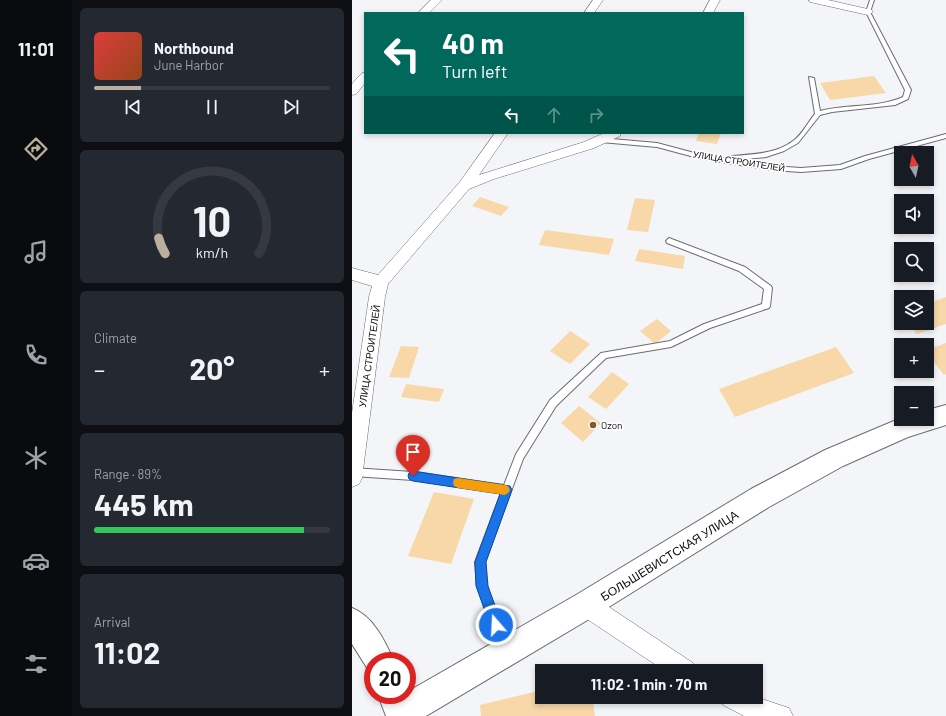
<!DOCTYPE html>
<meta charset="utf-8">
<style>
body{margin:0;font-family:Barlow,sans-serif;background:#242831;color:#f1f3f6;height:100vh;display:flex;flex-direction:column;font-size:15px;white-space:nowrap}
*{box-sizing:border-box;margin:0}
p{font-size:13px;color:#9ea1a6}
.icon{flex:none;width:22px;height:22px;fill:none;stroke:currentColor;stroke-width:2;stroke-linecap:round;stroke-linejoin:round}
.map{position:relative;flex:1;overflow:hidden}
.sheet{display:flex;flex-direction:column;gap:8px;padding:8px;background:#0d0f14;width:280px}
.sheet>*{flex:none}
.guide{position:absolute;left:12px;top:12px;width:380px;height:122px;border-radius:0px;box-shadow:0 2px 6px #0003;background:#00695c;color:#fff;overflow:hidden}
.needle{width:26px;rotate:351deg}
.controls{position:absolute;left:542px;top:146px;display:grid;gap:8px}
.controls a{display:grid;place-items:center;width:40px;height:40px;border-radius:0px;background:#171b24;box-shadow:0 2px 6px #0003;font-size:20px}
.speed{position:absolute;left:12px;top:652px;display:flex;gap:8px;font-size:20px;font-weight:700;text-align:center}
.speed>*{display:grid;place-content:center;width:52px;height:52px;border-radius:50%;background:#171b24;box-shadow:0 2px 6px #0003;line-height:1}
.speed .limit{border:6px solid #d22;background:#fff;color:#111}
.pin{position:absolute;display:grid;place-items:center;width:34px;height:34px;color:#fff;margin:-41px -17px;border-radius:50% 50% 50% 0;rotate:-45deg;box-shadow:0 0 4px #0007}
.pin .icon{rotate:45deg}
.me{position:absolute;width:44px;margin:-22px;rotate:341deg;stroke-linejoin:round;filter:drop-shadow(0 0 3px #0008)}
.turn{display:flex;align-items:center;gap:14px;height:84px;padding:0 12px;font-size:18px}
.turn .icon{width:52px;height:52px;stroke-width:2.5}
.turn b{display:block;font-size:28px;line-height:34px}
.lanes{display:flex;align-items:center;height:38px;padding:0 12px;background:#0003;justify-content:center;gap:20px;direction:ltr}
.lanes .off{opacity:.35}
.big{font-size:30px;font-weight:700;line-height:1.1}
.sheet .tile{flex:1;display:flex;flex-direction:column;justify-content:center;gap:6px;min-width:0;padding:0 14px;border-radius:6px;background:#242831}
.sheet .dial{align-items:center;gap:0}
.dial svg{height:104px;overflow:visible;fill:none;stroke:#363941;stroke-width:7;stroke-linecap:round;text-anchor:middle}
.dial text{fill:#f1f3f6;stroke:none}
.song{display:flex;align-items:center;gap:12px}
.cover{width:48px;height:48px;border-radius:6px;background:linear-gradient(135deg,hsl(0 70% 55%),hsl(20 70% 35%))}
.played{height:4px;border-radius:2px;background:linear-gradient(90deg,#bbb09d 20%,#363941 20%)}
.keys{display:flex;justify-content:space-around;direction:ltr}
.heat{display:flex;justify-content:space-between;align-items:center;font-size:22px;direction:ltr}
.charge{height:6px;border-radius:3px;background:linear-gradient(90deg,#34c759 89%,#363941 0)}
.trip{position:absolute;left:183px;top:664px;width:228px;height:40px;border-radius:0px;background:#171b24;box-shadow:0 2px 6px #0003;font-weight:700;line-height:40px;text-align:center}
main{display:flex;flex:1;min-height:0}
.tab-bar{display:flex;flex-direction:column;width:72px;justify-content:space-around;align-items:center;background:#090b0e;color:#9ea1a6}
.tab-bar .icon{width:28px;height:28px}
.tab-bar .current{color:#bbb09d}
.tab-bar b{font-size:18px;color:#f1f3f6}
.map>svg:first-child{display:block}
</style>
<main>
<nav class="tab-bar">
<b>11:01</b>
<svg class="icon current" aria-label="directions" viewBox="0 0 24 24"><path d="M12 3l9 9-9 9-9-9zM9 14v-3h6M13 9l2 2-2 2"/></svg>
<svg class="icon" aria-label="music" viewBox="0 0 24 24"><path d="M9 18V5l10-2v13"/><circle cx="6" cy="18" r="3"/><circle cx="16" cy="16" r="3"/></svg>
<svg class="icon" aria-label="phone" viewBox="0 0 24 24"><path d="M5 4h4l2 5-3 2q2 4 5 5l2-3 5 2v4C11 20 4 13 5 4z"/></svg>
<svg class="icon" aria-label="climate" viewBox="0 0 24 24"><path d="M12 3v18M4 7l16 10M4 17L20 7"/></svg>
<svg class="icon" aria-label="car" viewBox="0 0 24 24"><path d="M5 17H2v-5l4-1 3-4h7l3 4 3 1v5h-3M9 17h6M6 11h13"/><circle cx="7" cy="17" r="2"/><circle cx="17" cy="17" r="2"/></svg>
<svg class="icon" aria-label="filters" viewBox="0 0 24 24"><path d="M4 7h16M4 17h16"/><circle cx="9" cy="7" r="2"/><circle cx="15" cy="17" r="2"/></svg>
</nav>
<section class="sheet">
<div class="tile">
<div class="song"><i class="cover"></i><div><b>Northbound</b><p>June Harbor</p></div></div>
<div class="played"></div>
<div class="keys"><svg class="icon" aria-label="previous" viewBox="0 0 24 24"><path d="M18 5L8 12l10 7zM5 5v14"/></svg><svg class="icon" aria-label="pause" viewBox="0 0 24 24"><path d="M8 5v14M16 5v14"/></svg><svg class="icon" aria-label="next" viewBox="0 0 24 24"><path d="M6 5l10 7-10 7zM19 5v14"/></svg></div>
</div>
<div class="tile dial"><svg viewBox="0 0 100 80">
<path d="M14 69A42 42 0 1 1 86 69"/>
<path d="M14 69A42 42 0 0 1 9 57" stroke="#bbb09d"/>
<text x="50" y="56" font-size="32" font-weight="700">10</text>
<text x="50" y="72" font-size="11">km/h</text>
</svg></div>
<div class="tile"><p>Climate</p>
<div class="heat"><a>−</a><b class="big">20°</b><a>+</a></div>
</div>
<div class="tile"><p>Range · 89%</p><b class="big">445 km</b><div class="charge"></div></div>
<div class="tile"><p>Arrival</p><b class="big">11:02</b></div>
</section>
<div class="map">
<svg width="594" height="716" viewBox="0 0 594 716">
<rect width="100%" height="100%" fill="#f3f5f8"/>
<path fill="#f8d8a9" d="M522,76L534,93L478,100L468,83Z
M347,133H369L365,144L344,141Z
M128,197L157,207L149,216L120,206Z
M283,198L303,200L296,232L275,230Z
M193,230L262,239L257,255L187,245Z
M287,249L333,256L331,269L283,261Z
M594,297V324L565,334L556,323H575V304Z
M305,319L319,331L303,344L288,331Z
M218,331L238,344L218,364L198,351Z
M594,343V374L592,375L575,353V350Z
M49,346L67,347L57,378L37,377Z
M484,347L502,373L383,417L367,389Z
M260,372L277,384L254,409L236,397Z
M54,384L92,389L87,402L49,397Z
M227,406L249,423L231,442L209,423Z
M82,492L122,499L99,564L56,556Z
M190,690V697H240L243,716H129L128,705Z"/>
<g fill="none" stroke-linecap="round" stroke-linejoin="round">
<g stroke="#6a6c6e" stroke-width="2">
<path id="lane" d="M518,0H522L518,12L559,90L556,99L543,105L480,112L468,115L446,143L432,151L414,157L382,160L420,166L449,168L488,165L513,156L594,134V138L517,159L489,169L449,172L420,170L350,159L305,147L249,142L246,140L249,138L305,143L350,155L378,159V157L380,156C401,154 424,154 441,141C450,135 456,122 463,114L457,77L462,78L468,111C495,104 526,108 551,97L553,90L514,12Z
M317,238L393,267L419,286L420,288L418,306L417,308L358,328L319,347L254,358L204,406L171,459L133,562L135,586L157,649L156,653L152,654L148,653L147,649L125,586L123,562L149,493L61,480L1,476L0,468L61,472L152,485L164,454L198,400L249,353L318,341L352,324L410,304L412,289L387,271L315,243L314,241Z"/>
</g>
<g stroke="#6a6c6e" stroke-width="1">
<path id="street" d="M79,0H90L77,13H66Z
M241,0H251L242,13H232Z
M358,0H368L361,13H351Z
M457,0H476L520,10L521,12L516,15L458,2Z
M13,72V83L4,94L0,95V84L9,74Z
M143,133H156L127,175L232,142L252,133H269L268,136L242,148L142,179L117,189L36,284L33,297L10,478L7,484L0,487V413L17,297L20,286L0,280V268L26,275L107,183Z
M234,594L242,597L341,663L344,671H313L226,613L223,605L226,597Z
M367,697H404L437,708L441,716H392L371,705Z"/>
</g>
<g stroke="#6a6c6e" stroke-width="2">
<path id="secondary" d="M594,405V425L556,437L491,466L417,507L244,615L74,716H34L26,695H55V692L224,595L399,489L473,450L549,418L575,419V410Z
M0,608C21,616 33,641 42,661H21V673L17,671L0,644Z"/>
</g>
<use href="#lane" fill="#fff" fill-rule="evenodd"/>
<use href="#street" fill="#fff" fill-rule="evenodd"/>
<use href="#secondary" fill="#fff" fill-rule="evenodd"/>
</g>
<path fill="#1a73e8" stroke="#114b97" d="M61,471L158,486L160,490L134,562L136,586L150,625L148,629L144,631L140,629L138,625L124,586L123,562L148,494L61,481L57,479L56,476L57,473Z"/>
<path fill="#f59e0b" d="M106,478L153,485L156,486L158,490L156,493L153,495L106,488L102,486L101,483L102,479Z"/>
<circle fill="#7a5d31" stroke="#fff" stroke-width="1.5" cx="241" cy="425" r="4"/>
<g text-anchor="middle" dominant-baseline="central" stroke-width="3.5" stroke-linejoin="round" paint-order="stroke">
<g font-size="9" fill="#0d0e0f" stroke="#fff">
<text transform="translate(387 161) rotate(9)">УЛИЦА СТРОИТЕЛЕЙ</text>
</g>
<g font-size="10" fill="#0d0e0f" stroke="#fff">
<text transform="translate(17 356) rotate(-82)">УЛИЦА СТРОИТЕЛЕЙ</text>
</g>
<g font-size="10" fill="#0d0e0f" stroke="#fff" text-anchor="start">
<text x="249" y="425">Ozon</text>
</g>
<g font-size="12" fill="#0d0e0f" stroke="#fff">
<text transform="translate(317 555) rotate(-32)">БОЛЬШЕВИСТСКАЯ УЛИЦА</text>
</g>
</g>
</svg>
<div class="controls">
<a><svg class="needle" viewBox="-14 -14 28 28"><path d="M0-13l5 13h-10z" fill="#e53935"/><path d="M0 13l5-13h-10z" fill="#9ea1a6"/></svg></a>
<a><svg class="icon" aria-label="sound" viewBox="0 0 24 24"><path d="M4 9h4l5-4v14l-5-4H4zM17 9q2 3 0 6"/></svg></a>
<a><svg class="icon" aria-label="search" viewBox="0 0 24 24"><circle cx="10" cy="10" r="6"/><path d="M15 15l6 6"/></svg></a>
<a><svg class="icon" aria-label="layers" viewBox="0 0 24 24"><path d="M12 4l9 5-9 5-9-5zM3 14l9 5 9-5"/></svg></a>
<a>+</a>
<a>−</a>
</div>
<div class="speed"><div class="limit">20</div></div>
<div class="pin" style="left:61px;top:476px;background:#d93025"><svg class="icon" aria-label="arrive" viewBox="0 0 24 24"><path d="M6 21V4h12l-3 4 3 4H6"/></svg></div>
<svg class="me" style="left:144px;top:625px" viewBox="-20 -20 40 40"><circle r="17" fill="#1a73e8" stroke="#fff" stroke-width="3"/><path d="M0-11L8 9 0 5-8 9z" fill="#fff"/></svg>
<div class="trip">11:02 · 1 min · 70 m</div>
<div class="guide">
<div class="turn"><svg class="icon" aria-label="left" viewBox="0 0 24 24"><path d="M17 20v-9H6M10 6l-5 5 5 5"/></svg><div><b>40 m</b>Turn left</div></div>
<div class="lanes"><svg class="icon" aria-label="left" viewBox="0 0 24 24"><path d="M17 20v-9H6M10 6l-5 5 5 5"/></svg><svg class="icon off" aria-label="ahead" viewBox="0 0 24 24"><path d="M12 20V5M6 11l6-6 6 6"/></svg><svg class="icon off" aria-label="right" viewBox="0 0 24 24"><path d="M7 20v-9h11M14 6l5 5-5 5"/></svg></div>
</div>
</div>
</main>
